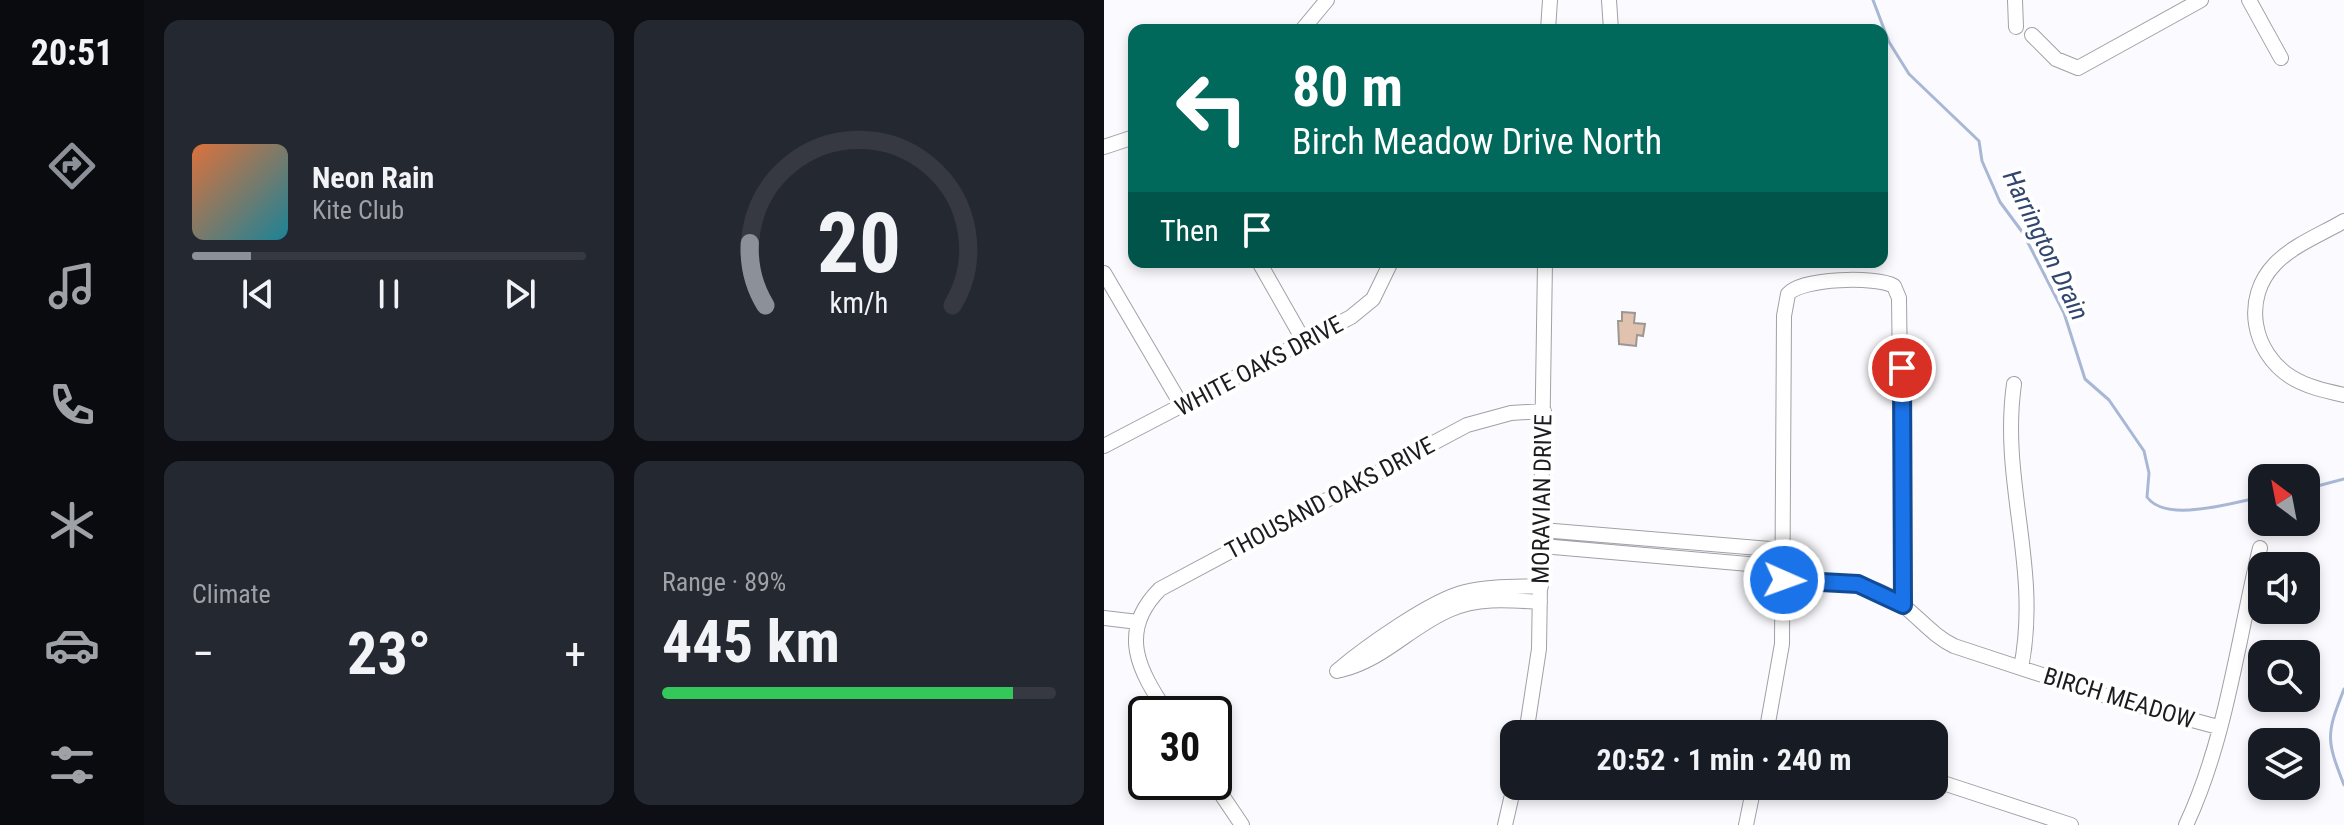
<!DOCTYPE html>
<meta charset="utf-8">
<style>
body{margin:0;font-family:"Roboto Condensed",sans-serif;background:#242831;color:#f1f3f6;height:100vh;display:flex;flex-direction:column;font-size:30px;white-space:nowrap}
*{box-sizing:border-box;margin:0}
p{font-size:26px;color:#9ea1a6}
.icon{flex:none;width:44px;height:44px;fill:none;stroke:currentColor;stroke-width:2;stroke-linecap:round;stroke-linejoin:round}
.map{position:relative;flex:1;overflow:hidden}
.sheet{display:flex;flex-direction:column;gap:20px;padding:20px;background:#0d0f14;width:960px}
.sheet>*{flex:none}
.guide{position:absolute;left:24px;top:24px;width:760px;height:244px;border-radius:16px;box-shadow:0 4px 12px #0003;background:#00695c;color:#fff;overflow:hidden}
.needle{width:52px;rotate:328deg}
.tools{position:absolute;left:1144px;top:464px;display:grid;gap:16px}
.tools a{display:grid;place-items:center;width:72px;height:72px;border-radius:16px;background:#171b24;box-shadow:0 4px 12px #0003;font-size:40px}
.speed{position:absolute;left:24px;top:696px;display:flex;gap:16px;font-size:40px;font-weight:700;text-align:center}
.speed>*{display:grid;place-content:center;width:104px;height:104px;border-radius:50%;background:#171b24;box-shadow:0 4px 12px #0003;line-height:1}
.speed .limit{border:4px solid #111;border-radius:12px;background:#fff;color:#111}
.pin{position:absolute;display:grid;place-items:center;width:68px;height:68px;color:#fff;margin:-34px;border:4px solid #fff;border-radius:50%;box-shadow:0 2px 8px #0007}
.me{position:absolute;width:88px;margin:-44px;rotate:92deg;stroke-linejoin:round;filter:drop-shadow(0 0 6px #0008)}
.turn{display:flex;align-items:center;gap:28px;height:168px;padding:0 32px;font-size:36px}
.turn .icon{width:104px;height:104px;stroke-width:2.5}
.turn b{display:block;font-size:56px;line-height:68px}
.then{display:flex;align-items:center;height:76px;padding:0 32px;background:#0003;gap:16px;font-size:30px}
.big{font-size:60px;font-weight:700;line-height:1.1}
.sheet .widget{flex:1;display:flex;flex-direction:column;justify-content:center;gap:12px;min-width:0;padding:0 28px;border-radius:16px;background:#242831}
.sheet .dial{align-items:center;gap:0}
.dial svg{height:208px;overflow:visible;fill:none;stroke:#363941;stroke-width:7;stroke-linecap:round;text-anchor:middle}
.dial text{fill:#f1f3f6;stroke:none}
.song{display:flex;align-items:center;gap:24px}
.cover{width:96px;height:96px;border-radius:12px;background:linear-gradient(135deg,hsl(20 70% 55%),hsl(190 70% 35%))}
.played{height:8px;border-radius:4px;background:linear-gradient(90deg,#8c9099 15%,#363941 15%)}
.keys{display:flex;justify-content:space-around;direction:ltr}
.heat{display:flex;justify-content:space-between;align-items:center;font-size:44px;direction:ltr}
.charge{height:12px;border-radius:6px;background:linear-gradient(90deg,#34c759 89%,#363941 0)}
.sheet .tiles{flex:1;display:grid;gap:20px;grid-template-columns:repeat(2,1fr)}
.trip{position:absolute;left:396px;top:720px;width:448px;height:80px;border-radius:16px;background:#171b24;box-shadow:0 4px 12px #0003;font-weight:700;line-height:80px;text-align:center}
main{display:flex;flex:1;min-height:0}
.menu{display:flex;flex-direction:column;width:144px;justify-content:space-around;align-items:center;background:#090b0e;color:#9ea1a6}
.menu .icon{width:56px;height:56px}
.menu .current{color:#8c9099}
.menu b{font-size:36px;color:#f1f3f6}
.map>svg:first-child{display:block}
</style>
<main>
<nav class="menu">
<b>20:51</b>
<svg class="icon current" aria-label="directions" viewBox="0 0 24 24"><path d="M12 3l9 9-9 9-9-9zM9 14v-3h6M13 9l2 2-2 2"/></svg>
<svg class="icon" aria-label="music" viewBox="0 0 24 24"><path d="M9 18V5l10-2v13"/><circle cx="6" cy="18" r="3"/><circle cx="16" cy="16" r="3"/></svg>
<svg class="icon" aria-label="phone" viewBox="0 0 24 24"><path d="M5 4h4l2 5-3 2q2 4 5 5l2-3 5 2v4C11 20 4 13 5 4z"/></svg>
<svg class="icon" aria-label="climate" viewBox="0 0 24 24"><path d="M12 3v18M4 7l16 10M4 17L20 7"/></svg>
<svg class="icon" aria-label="car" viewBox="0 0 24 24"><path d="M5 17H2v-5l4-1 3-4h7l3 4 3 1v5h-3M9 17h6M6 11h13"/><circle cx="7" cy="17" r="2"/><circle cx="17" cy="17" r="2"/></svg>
<svg class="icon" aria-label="filters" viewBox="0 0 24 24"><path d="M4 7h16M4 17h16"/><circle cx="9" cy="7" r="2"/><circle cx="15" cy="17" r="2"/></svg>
</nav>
<section class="sheet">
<div class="tiles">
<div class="widget">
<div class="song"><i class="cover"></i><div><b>Neon Rain</b><p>Kite Club</p></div></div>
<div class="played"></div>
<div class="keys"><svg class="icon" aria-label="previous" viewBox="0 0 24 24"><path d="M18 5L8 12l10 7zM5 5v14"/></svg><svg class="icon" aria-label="pause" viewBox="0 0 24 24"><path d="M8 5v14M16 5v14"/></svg><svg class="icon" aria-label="next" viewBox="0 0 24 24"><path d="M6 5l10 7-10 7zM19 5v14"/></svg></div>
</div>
<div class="widget dial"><svg viewBox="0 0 100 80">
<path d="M14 69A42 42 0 1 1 86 69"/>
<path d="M14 69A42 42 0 0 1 8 45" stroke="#8c9099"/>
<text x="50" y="56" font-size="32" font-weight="700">20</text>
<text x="50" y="72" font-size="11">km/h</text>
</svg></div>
<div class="widget"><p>Climate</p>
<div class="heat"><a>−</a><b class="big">23°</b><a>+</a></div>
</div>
<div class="widget"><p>Range · 89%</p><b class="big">445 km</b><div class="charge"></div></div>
</div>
</section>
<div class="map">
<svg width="1240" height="825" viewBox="0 0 1240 825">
<rect width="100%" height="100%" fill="#fbfbff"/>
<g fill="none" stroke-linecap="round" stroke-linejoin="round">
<path stroke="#a8b8d4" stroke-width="3" d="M769,0L785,42L805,74L875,141L878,161L896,202L919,233L960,313L981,379L1005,400L1040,451L1045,473L1043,497C1062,524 1130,502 1158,497
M1202,489L1240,479
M1240,689C1222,735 1222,739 1240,785"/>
</g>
<path fill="#e1c2af" stroke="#9c9793" stroke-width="2" d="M518,312L531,313L530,323L541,324L539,336L533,335L532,346L515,344L514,321H518Z"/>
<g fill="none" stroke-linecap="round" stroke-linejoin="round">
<g stroke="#a0a0a6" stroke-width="16">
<path id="minor" d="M505,0L507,30
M911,0L912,27
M1145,0L1177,58
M198,30L223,0
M444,30L446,0
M928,35L952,59L974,68L1097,0
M0,147L30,137
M1240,221C1218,234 1189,245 1171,264C1138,298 1148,352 1187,377C1203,387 1222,391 1240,395
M155,262L201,343
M0,273L78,406
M910,384C896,483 937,567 917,668
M0,446L247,317L269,299L287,262
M438,530L679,550
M438,546L679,567
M680,580C722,581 767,578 801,607C818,621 830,636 850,646L1014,700L1114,727
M0,618L34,622
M237,670C279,660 306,627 345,610C374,597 405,600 436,602
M233,671C260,648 327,600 361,592C385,586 412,587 437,586
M64,714C35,671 13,632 56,589L363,425L407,413L440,411
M422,734L435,649L441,262
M662,734L678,644L680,316L684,294C698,278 772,276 790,286L795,298L799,605
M830,780L967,825
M109,782L138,825
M401,825L410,786
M642,825L650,786
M1082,825C1122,740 1134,639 1156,548"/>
</g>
<use href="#minor" stroke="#fff" stroke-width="14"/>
</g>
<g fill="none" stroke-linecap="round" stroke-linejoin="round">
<g stroke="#114b97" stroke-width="20">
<path id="route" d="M680,580L754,584L799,605L798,368"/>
</g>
<use href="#route" stroke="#1a73e8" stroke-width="14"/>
</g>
<g text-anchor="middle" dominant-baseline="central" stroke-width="8" stroke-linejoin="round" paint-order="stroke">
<g font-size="24" fill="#1c1c1f" stroke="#fff">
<text transform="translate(155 366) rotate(-28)">WHITE OAKS DRIVE</text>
<text transform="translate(226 498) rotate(-28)">THOUSAND OAKS DRIVE</text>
<text transform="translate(438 499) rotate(-89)">MORAVIAN DRIVE</text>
<text transform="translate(1015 698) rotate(17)">BIRCH MEADOW</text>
</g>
<g font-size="26" font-style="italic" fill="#30466e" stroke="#fff">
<text transform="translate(942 245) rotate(64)">Harrington Drain</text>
</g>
</g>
</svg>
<div class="tools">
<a><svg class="needle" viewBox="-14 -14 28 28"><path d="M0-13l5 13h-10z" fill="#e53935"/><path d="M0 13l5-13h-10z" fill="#9ea1a6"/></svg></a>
<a><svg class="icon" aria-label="sound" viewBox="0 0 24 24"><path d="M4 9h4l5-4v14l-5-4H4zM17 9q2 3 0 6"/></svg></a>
<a><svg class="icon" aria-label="search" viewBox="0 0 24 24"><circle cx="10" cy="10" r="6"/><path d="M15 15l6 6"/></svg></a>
<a><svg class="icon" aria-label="layers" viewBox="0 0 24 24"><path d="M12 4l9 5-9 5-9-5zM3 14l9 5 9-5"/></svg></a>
</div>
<div class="speed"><div class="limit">30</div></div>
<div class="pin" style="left:798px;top:368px;background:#d93025"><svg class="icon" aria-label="arrive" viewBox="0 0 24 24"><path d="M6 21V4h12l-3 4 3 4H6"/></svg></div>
<svg class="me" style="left:680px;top:580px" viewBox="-20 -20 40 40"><circle r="17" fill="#1a73e8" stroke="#fff" stroke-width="3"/><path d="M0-11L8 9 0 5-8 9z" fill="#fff"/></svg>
<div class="trip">20:52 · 1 min · 240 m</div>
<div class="guide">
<div class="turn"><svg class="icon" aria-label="left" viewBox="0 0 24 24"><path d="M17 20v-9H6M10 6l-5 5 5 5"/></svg><div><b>80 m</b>Birch Meadow Drive North</div></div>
<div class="then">Then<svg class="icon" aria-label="arrive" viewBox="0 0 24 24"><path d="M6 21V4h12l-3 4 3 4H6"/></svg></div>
</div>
</div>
</main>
